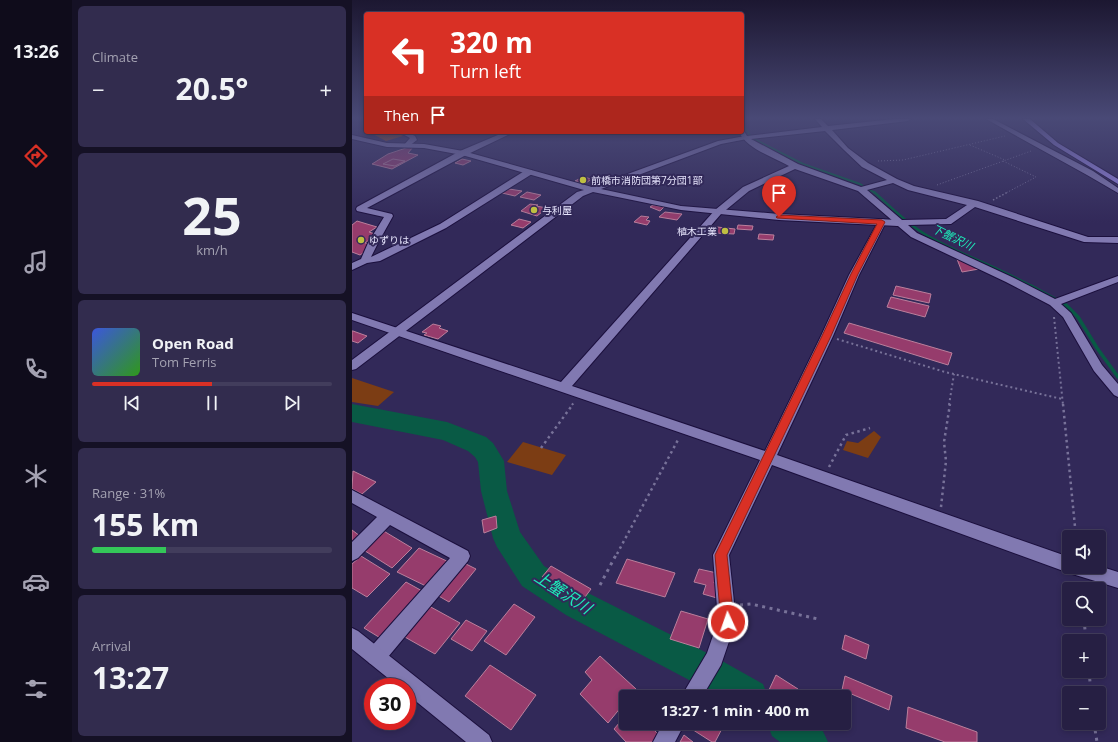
<!DOCTYPE html>
<meta charset="utf-8">
<style>
body{margin:0;font-family:"Open Sans","Noto Sans JP",sans-serif;background:#322c4e;color:#f1f3f6;height:100vh;display:flex;flex-direction:column;font-size:15px;white-space:nowrap}
*{box-sizing:border-box;margin:0}
p{font-size:13px;color:#a4a2b2}
.icon{flex:none;width:22px;height:22px;fill:none;stroke:currentColor;stroke-width:2;stroke-linecap:round;stroke-linejoin:round}
.map{position:relative;flex:1;overflow:hidden}
.side{display:flex;flex-direction:column;gap:6px;padding:6px;background:#151125;width:280px}
.side>*{flex:none}
.guide{position:absolute;left:12px;top:12px;width:380px;height:122px;border-radius:4px;box-shadow:0 2px 6px #0003,0 0 0 1px #423d5c;background:#d93025;color:#fff;overflow:hidden}
.fabs{position:absolute;left:710px;top:530px;display:grid;gap:8px}
.fabs a{display:grid;place-items:center;width:44px;height:44px;border-radius:4px;background:#261f43;box-shadow:0 2px 6px #0003,0 0 0 1px #423d5c;font-size:20px}
.speed{position:absolute;left:12px;top:678px;display:flex;gap:8px;font-size:20px;font-weight:700;text-align:center}
.speed>*{display:grid;place-content:center;width:52px;height:52px;border-radius:50%;background:#261f43;box-shadow:0 2px 6px #0003,0 0 0 1px #423d5c;line-height:1}
.speed .limit{border:6px solid #d22;background:#fff;color:#111}
.pin{position:absolute;display:grid;place-items:center;width:34px;height:34px;color:#fff;margin:-41px -17px;border-radius:50% 50% 50% 0;rotate:-45deg;box-shadow:0 0 4px #0007}
.pin .icon{rotate:45deg}
.me{position:absolute;width:44px;margin:-22px;rotate:357deg;stroke-linejoin:round;filter:drop-shadow(0 0 3px #0008)}
.turn{display:flex;align-items:center;gap:14px;height:84px;padding:0 20px;font-size:18px}
.turn .icon{width:52px;height:52px;stroke-width:2.5}
.turn b{display:block;font-size:28px;line-height:34px}
.then{display:flex;align-items:center;height:38px;padding:0 20px;background:#0003;gap:8px;font-size:15px}
.big{font-size:30px;font-weight:700;line-height:1.1}
.side .tile{flex:1;display:flex;flex-direction:column;justify-content:center;gap:6px;min-width:0;padding:0 14px;border-radius:6px;background:#322c4e}
.side .dial{align-items:center;gap:0}
.dial b{font-size:52px;line-height:1}
.song{display:flex;align-items:center;gap:12px}
.cover{width:48px;height:48px;border-radius:6px;background:linear-gradient(135deg,hsl(230 70% 55%),hsl(110 70% 35%))}
.played{height:4px;border-radius:2px;background:linear-gradient(90deg,#d93025 50%,#423d5c 50%)}
.keys{display:flex;justify-content:space-around;direction:ltr}
.heat{display:flex;justify-content:space-between;align-items:center;font-size:22px;direction:ltr}
.charge{height:6px;border-radius:3px;background:linear-gradient(90deg,#34c759 31%,#423d5c 0)}
.trip{position:absolute;left:267px;top:690px;width:232px;height:40px;border-radius:4px;background:#261f43;box-shadow:0 2px 6px #0003,0 0 0 1px #423d5c;font-weight:700;line-height:40px;text-align:center}
main{display:flex;flex:1;min-height:0}
.dock{display:flex;flex-direction:column;width:72px;justify-content:space-around;align-items:center;background:#0f0c1b;color:#a4a2b2}
.dock .icon{width:28px;height:28px}
.dock .active{color:#d93025}
.dock b{font-size:18px;color:#f1f3f6}
.map>svg:first-child{display:block}
</style>
<main>
<nav class="dock">
<b>13:26</b>
<svg class="icon active" aria-label="directions" viewBox="0 0 24 24"><path d="M12 3l9 9-9 9-9-9zM9 14v-3h6M13 9l2 2-2 2"/></svg>
<svg class="icon" aria-label="music" viewBox="0 0 24 24"><path d="M9 18V5l10-2v13"/><circle cx="6" cy="18" r="3"/><circle cx="16" cy="16" r="3"/></svg>
<svg class="icon" aria-label="phone" viewBox="0 0 24 24"><path d="M5 4h4l2 5-3 2q2 4 5 5l2-3 5 2v4C11 20 4 13 5 4z"/></svg>
<svg class="icon" aria-label="climate" viewBox="0 0 24 24"><path d="M12 3v18M4 7l16 10M4 17L20 7"/></svg>
<svg class="icon" aria-label="car" viewBox="0 0 24 24"><path d="M5 17H2v-5l4-1 3-4h7l3 4 3 1v5h-3M9 17h6M6 11h13"/><circle cx="7" cy="17" r="2"/><circle cx="17" cy="17" r="2"/></svg>
<svg class="icon" aria-label="filters" viewBox="0 0 24 24"><path d="M4 7h16M4 17h16"/><circle cx="9" cy="7" r="2"/><circle cx="15" cy="17" r="2"/></svg>
</nav>
<section class="side">
<div class="tile"><p>Climate</p>
<div class="heat"><a>−</a><b class="big">20.5°</b><a>+</a></div>
</div>
<div class="tile dial"><b>25</b><p>km/h</p></div>
<div class="tile">
<div class="song"><i class="cover"></i><div><b>Open Road</b><p>Tom Ferris</p></div></div>
<div class="played"></div>
<div class="keys"><svg class="icon" aria-label="previous" viewBox="0 0 24 24"><path d="M18 5L8 12l10 7zM5 5v14"/></svg><svg class="icon" aria-label="pause" viewBox="0 0 24 24"><path d="M8 5v14M16 5v14"/></svg><svg class="icon" aria-label="next" viewBox="0 0 24 24"><path d="M6 5l10 7-10 7zM19 5v14"/></svg></div>
</div>
<div class="tile"><p>Range · 31%</p><b class="big">155 km</b><div class="charge"></div></div>
<div class="tile"><p>Arrival</p><b class="big">13:27</b></div>
</section>
<div class="map">
<svg width="766" height="742" viewBox="0 0 766 742">
<rect width="100%" height="100%" fill="#322959"/>
<path fill="#7c3d14" d="M0,378L42,392L26,406L0,402Z
M522,431L529,437L516,458L491,450L495,441L506,443Z
M171,442L214,455L200,475L155,462Z"/>
<path fill="#a24c0c" d="M17,132H43L51,136L34,141Z"/>
<g fill="none" stroke-linecap="round" stroke-linejoin="round">
<path stroke="#095a45" stroke-width="2" d="M390,122L397,134L402,139L451,164L508,184L523,193"/>
<path stroke="#095a45" stroke-width="2.5" d="M522,192C539,207 556,225 576,236C610,255 647,268 681,287"/>
<path stroke="#095a45" stroke-width="3.5" d="M679,286L714,305L726,317L745,348L766,377"/>
<path fill="#095a45" fill-rule="evenodd" d="M0,404L95,422L134,437L141,443L152,461L155,491L168,532L192,566L236,593L363,657L411,684L416,697H365L339,681L214,615L170,586L145,547L141,538L129,491L126,462L123,457L116,451L91,440L0,422Z
M415,723H463L470,729L476,742H428L420,736Z"/>
</g>
<path fill="#963c6c" stroke="#bb7f9c" d="M57,147H61L56,153L66,155L40,169L20,164L36,154Z
M41,159L53,161L43,166L31,164Z
M110,159L119,161L111,165L103,163Z
M231,177L240,179L232,184L223,181Z
M157,189L170,191L163,196L150,193Z
M175,192L189,195L182,200L168,197Z
M178,204L186,205L184,206L195,208L185,216L169,211Z
M301,205L312,207L308,211L298,207Z
M313,212L330,214L325,220L307,217Z
M289,216L297,217L294,220L298,221L295,225L282,222Z
M167,219L179,222L171,228L159,225Z
M5,221L25,227L17,232L23,234L21,237L13,243L17,244L14,251L8,255L0,252V225Z
M386,225L401,226L400,230L385,229Z
M365,227L383,229L382,234L363,233Z
M407,234L422,235L421,240L406,239Z
M605,259L627,269L610,272Z
M544,286L579,294L577,303L541,295Z
M539,297L577,306L573,317L535,307Z
M497,323L600,353L596,365L492,333Z
M81,324L89,326L87,328L96,331L86,339L72,335L75,333L70,332Z
M0,331H1L15,336L6,343L0,341Z
M1,471L24,482L10,494L0,489Z
M144,516L145,528L132,533L130,520Z
M0,530L8,536L0,543Z
M30,530L60,548L40,568L10,549Z
M67,548L99,563L78,588L45,572Z
M9,556L38,574L15,597L0,588V564Z
M275,559L323,573L313,597L264,583Z
M112,563L124,569L97,602L85,595Z
M199,566L239,589L230,601L190,577Z
M347,569L365,573L362,583L369,585L365,598L351,594L354,585L342,582Z
M54,582L72,592L30,639L12,628Z
M162,604L183,617L154,655L132,641Z
M77,606L108,623L83,654L51,636Z
M329,611L356,619L347,648L318,639Z
M114,620L135,631L120,651L99,639Z
M493,635L517,645L514,659L490,649Z
M248,656L284,689L278,697H274V701L256,723L228,694L240,680L233,672Z
M138,665L184,695L159,730L113,696Z
M424,675L446,689L443,697H428L417,690Z
M493,676L540,696L537,710L490,690Z
M556,707L625,732V742H593L554,728Z
M274,715V723H295L307,735L302,742H274L262,729Z
M337,723H373L363,742H360L335,726Z
M332,735L341,742H328Z"/>
<g fill="none" stroke-linecap="round" stroke-linejoin="round">
<g stroke="#1b0f3d" stroke-width="2">
<path id="street" d="M463,119H469L476,126L542,119H559L556,121L480,130L496,148L516,163L545,179L562,186L626,201L736,237H766V243L732,242L623,207L599,224L556,225L565,233L662,278L703,299L766,276V282L709,304L719,313L750,365L766,384V397L762,395L742,371L711,317L698,305L654,282L559,237L546,226L543,225L542,222L506,191L443,169L397,191L369,214L220,386L413,451L469,336L497,275L526,222L530,219L533,220L534,222L507,275L481,336L425,455L717,557V567L747,566L766,572V588L717,573L420,465L377,555L384,621L369,665L350,697H329L355,653L366,621L361,555L408,460L0,320V313L209,382L363,210L391,187L437,166C421,157 395,149 387,132L392,131L395,136L470,127ZM473,131L492,150L510,167L535,180L509,187L446,164L399,139ZM541,183L556,190L615,205L594,219L550,220L515,190Z
M634,119H641L741,171L766,188V193L735,175Z
M47,132H55L63,136L65,140L57,146H53L52,145L58,138Z
M153,132H162L114,155L15,208L40,214L41,216L26,243L19,257L88,224L174,170H180V174L94,228L28,261L15,263L0,270V263L9,259L16,243L32,217L5,211L4,209L5,207L108,151Z
M0,490L116,551L118,556L116,561L31,663L24,665L17,663L15,656L17,649L98,558L38,525L6,558L0,561V542L25,517L0,503Z
M311,723H333L323,742H301Z"/>
</g>
<g stroke="#1b0f3d" stroke-width="2">
<path id="secondary" d="M0,135L35,143L72,144L111,151L240,187L366,141L393,136L395,137V139L369,144L249,189L329,206L427,214L546,220L550,223L546,226L427,220L329,210L241,192L231,196L4,369L0,370V360L225,192L232,190L110,155L72,148L35,147L0,139Z
M0,628L6,631L137,735L140,742H114L55,694V687H47L0,649Z"/>
</g>
<g stroke="#1b0f3d" stroke-width="2">
<path id="primary" d="M671,119H678L706,143L766,179V184L702,145Z"/>
</g>
<path stroke="#787299" stroke-width="1" stroke-dasharray="1 2" stroke-linecap="butt" d="M618,145L653,160
M526,161L551,160L653,136
M651,161L684,177L654,193
M585,185L679,151"/>
<path stroke="#787299" stroke-width="1.5" stroke-dasharray="1.5 2" stroke-linecap="butt" d="M641,200L656,192"/>
<path stroke="#787299" stroke-width="2" stroke-dasharray="2 3" stroke-linecap="butt" d="M702,317L711,405
M485,339L593,372L710,399
M220,405L222,402
M597,405L602,374"/>
<path stroke="#787299" stroke-width="2.5" stroke-dasharray="2.5 3.5" stroke-linecap="butt" d="M711,404L724,537
M189,448L221,404
M477,467L494,435L518,428
M589,507L594,461L592,442L598,404
M265,554L327,438"/>
<path stroke="#787299" stroke-width="3" stroke-dasharray="3 4.5" stroke-linecap="butt" d="M728,582L729,589
M248,585L265,553
M388,605L399,604L466,619
M732,619L734,641
M737,671L739,693
M742,723L745,742"/>
<use href="#street" fill="#8179b1" fill-rule="evenodd"/>
<use href="#secondary" fill="#8179b1" fill-rule="evenodd"/>
<use href="#primary" fill="#9484df" fill-rule="evenodd"/>
</g>
<linearGradient id="sky" x2="0" y2="1"><stop stop-color="#1c1731"/><stop offset="0.53" stop-color="#494976"/><stop offset="1" stop-color="#494976" stop-opacity="0"/></linearGradient>
<rect width="766" height="223" fill="url(#sky)"/>
<path fill="#d93025" stroke="#8d1f18" d="M427,215L530,220L533,222L506,274L479,336L375,555L382,622L380,626L376,628L371,626L369,622L363,555L470,336L499,274L525,224L425,218L424,217Z"/>
<g fill="#bebf42" stroke="#322959" stroke-width="1.5">
<circle cx="231" cy="180" r="4"/>
<circle cx="182" cy="210" r="4"/>
<circle cx="373" cy="231" r="4"/>
<circle cx="9" cy="240" r="4"/>
</g>
<g text-anchor="middle" dominant-baseline="central" stroke-width="4" stroke-linejoin="round" paint-order="stroke">
<g font-size="10" fill="#e6e4fc" stroke="#322959" text-anchor="start">
<text x="239" y="180">前橋市消防団第7分団1部</text>
<text x="190" y="210">与利屋</text>
<text x="365" y="231" text-anchor="end">植木工業</text>
<text x="17" y="240">ゆずりは</text>
</g>
<g font-size="11" font-style="italic" fill="#1eebb9" stroke="#322959">
<text transform="translate(601 237) rotate(26)">下蟹沢川</text>
</g>
<g font-size="16" font-style="italic" fill="#1eebb9" stroke="#322959">
<text transform="translate(211 592) rotate(33)">上蟹沢川</text>
</g>
</g>
</svg>
<div class="fabs">
<a><svg class="icon" aria-label="sound" viewBox="0 0 24 24"><path d="M4 9h4l5-4v14l-5-4H4zM17 9q2 3 0 6"/></svg></a>
<a><svg class="icon" aria-label="search" viewBox="0 0 24 24"><circle cx="10" cy="10" r="6"/><path d="M15 15l6 6"/></svg></a>
<a>+</a>
<a>−</a>
</div>
<div class="speed"><div class="limit">30</div></div>
<div class="pin" style="left:427px;top:217px;background:#d93025"><svg class="icon" aria-label="arrive" viewBox="0 0 24 24"><path d="M6 21V4h12l-3 4 3 4H6"/></svg></div>
<svg class="me" style="left:376px;top:622px" viewBox="-20 -20 40 40"><circle r="17" fill="#d93025" stroke="#fff" stroke-width="3"/><path d="M0-11L8 9 0 5-8 9z" fill="#fff"/></svg>
<div class="trip">13:27 · 1 min · 400 m</div>
<div class="guide">
<div class="turn"><svg class="icon" aria-label="left" viewBox="0 0 24 24"><path d="M17 20v-9H6M10 6l-5 5 5 5"/></svg><div><b>320 m</b>Turn left</div></div>
<div class="then">Then<svg class="icon" aria-label="arrive" viewBox="0 0 24 24"><path d="M6 21V4h12l-3 4 3 4H6"/></svg></div>
</div>
</div>
</main>
